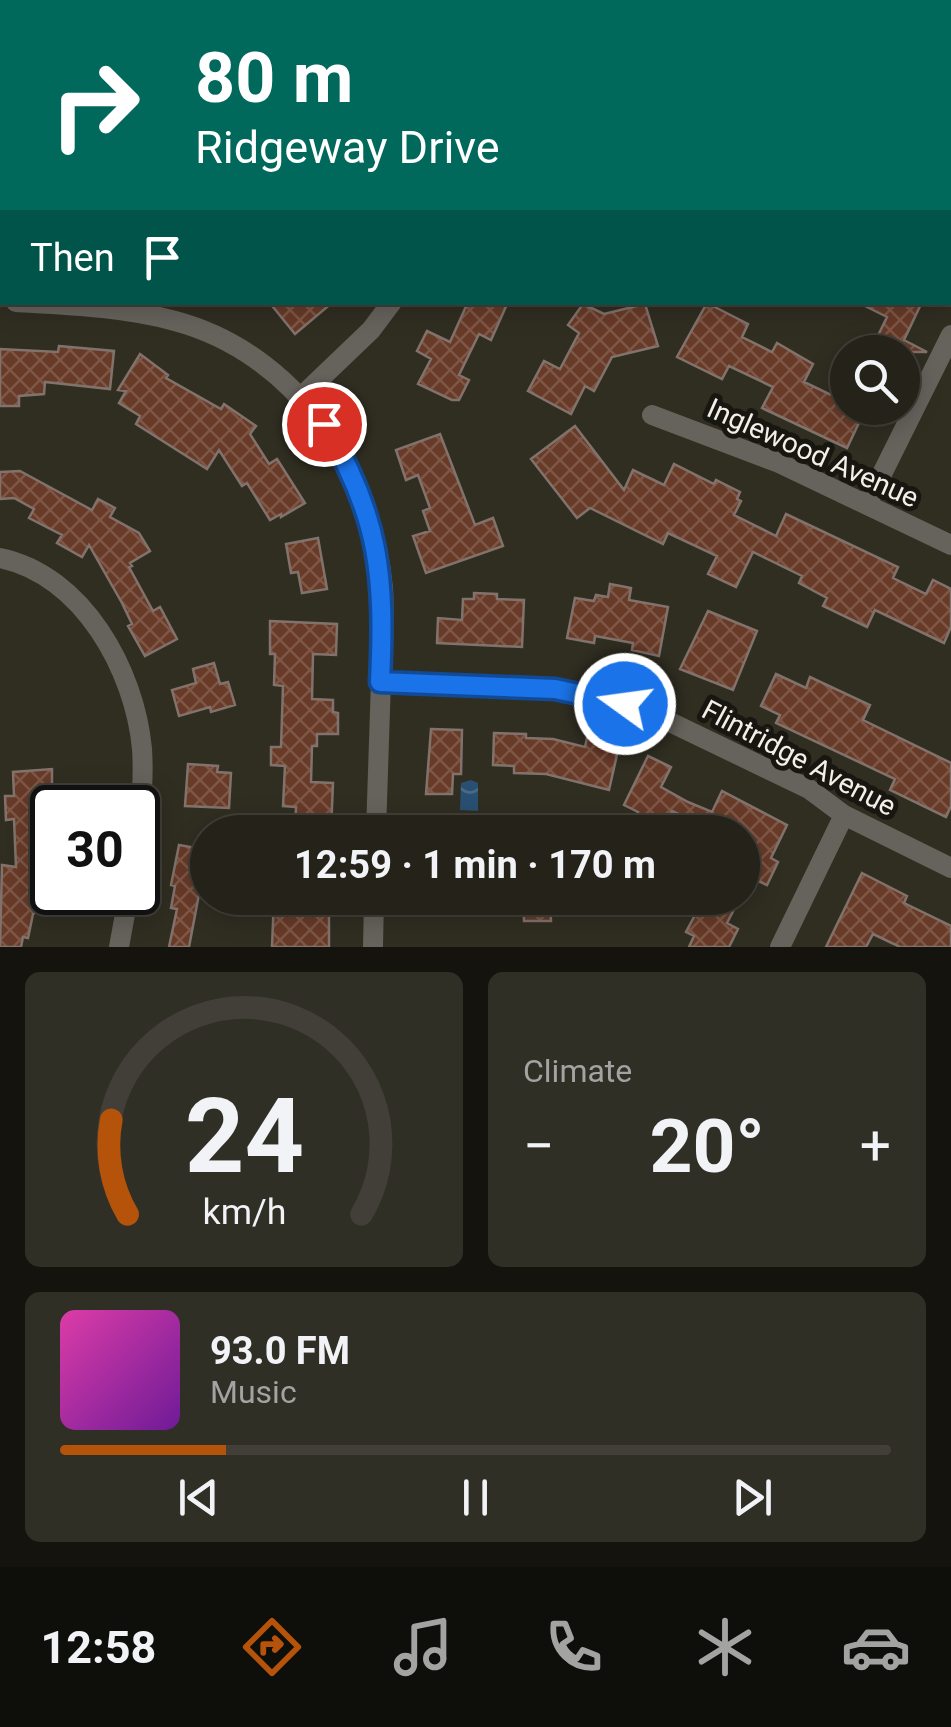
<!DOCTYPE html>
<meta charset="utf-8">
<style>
body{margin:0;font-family:Roboto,sans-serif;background:#302f26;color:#f1f3f6;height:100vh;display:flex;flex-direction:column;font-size:38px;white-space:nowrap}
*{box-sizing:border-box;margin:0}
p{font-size:32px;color:#a3a4a2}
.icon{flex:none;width:55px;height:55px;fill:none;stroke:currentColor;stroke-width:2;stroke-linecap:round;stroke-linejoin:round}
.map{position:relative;height:947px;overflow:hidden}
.details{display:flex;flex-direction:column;gap:25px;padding:25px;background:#14130e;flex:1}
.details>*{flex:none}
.hud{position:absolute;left:0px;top:0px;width:952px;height:305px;box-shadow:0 5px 25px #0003,0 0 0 2px #413f38;background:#00695c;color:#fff;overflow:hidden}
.controls{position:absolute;left:830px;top:335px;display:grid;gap:20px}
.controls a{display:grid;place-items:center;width:90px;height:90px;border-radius:50%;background:#242219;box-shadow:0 5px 25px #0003,0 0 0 2px #413f38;font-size:50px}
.speed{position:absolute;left:30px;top:785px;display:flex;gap:20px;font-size:50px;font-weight:700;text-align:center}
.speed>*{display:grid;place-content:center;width:130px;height:130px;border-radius:50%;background:#242219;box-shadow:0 5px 25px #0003,0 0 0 2px #413f38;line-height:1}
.speed .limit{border:5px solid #111;border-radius:15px;background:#fff;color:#111}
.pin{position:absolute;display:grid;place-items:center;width:85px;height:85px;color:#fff;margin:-42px;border:5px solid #fff;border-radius:50%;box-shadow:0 2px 10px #0007}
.me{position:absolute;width:110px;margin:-55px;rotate:284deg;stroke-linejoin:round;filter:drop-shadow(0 0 8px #0008)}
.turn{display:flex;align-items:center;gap:35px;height:210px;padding:0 30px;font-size:45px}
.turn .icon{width:130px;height:130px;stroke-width:2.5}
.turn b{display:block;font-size:70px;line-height:85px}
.then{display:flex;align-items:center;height:95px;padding:0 30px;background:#0003;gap:20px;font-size:38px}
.big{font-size:75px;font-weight:700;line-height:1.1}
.details .widget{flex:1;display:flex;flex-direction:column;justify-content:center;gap:15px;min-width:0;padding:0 35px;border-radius:15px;background:#302f26}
.details .dial{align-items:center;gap:0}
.dial svg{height:260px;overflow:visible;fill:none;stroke:#413f38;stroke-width:7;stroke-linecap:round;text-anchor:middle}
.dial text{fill:#f1f3f6;stroke:none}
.song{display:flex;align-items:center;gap:30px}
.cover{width:120px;height:120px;border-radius:15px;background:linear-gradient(135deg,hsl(320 70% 55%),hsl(280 70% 35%))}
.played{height:10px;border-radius:5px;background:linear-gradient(90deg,#b45309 20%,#413f38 20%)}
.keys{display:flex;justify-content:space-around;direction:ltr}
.heat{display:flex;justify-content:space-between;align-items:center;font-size:55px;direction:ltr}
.details .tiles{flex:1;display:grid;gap:25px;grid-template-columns:1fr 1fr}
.widget:last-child{grid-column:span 2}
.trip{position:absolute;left:190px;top:815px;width:570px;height:100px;border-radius:50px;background:#242219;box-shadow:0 5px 25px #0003,0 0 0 2px #413f38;font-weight:700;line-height:100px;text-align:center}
.tabs{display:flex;height:160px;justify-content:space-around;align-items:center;background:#0e0e0a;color:#a3a4a2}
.tabs .icon{width:70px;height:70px}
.tabs .current{color:#b45309}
.tabs b{font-size:45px;color:#f1f3f6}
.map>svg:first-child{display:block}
</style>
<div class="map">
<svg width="951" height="947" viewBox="0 0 951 947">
<defs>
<pattern id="water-waves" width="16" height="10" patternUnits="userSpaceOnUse" patternTransform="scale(2.5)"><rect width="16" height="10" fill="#295072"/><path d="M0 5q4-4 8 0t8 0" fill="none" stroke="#486a86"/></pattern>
<pattern id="building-cross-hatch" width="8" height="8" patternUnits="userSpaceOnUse" patternTransform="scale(2.5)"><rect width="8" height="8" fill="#683a28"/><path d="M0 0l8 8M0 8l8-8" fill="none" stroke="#7e5747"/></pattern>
</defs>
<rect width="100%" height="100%" fill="#302d21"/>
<path fill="url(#water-waves)" d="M471,780L478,783V811L460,810L461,783Z"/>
<path fill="url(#building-cross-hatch)" stroke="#82726c" stroke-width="2.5" d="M269,302H333L295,334Z
M468,302H508L491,340L479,334L459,375L469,380L459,400H452L418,384L431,359L417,351L427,331L450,342Z
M857,302H922L904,340L927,352H870L887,317Z
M707,303L748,324L742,337L772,352L777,343L813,364L804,382L848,403V408H866L847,448L762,408L773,387L729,366L722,379L677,357Z
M583,304L604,314L645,304L658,346L612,357L594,391L585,386L571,414L528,391L544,361L560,369L579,333L568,325Z
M59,346L114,351L110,389L45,382L44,394L19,396V406H0V349L58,352Z
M140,354L168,375L166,378L221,409L224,404L256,426L250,434L269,464L277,459L305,503L281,517V514L270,520L247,483L242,486L219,450L207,469L136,424L140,416L119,403L126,391L118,390Z
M575,426L624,490L633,470L664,485L674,464L714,484L716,480L740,492L737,499L741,501L734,515L776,536L786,514L898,567L893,578L926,594L933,580L951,589V627L944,643L875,610L867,627L823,606L827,598L799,583L802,576L753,552L736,587L708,574L717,556L668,533L663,544L590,508L577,518L531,459Z
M440,434L475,525L493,518L503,546L426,573L413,536L430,531L423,511L430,508L418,475L406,480L396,450Z
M20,471L92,510L98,499L115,508L110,517L139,533L150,551L130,563L132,566L129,567L153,611L160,607L177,639L145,656L128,626L132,624L122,603L89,545L82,557L57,543L62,535L29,518L34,509L14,498L0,499V472Z
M318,538L327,589L302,593L298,572L291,573L286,544Z
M610,584L631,588L629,600L668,607L659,656L632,650L633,643L595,636L594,643L567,638L575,598L594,601L596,595L608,597Z
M474,593L497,594V599L524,600L522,647L437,643L438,618L462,620L463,599H474Z
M708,611L757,631L733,690L680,669Z
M270,621L337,624L336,655L313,654L312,699L333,700V712L338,713V734H317V746H312L311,782L333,783L331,832H295L296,807L283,806L285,766L271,765V747H281L283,686L274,685L275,654H270Z
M214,663L220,684L228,682L235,705L211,712L210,707L179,716L172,690L196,683L193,669Z
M776,674L806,688L810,677L870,705L863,720L951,763V806L946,817L890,790L895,779L776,723L780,715L761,706Z
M431,729L462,730L461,774H453L452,794H426Z
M494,733L526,734V738L553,739L585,747L587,738L619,746L609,790L546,774L514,773V766L493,765Z
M648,756L671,767L661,787L688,802L712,812L722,791L787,825L771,858L778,862L767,885L742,874V832H717L672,811L661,832L633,822L638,812L624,805Z
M188,764L218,766L217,772L231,773L229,808L185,806Z
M52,769V852L36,853L29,887L39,895L37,912L33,914L28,938L23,937L21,947H0L2,865L16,867L14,819L6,820L5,796H14L13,772Z
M179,845L202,849L195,888L200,889L189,947H169L177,909L171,908L175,886L171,885Z
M862,873L907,896L904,903L951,926V947H900L873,934L866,947H826Z
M274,898H329V947H272Z
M523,898H550L551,921H524Z
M704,898H740L727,923L738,929L729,947H689L694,936L686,932Z"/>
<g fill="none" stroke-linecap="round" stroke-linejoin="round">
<path stroke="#66625c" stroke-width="20" d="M449,0L454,2
M9,2L10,0
M270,2L271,0
M541,2L542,0
M0,21L2,16
M950,245H951
M16,302C69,305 124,307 175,321C295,353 372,469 383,588C385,618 382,649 381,680C379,731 378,782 376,832
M301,397L371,330L392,302
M652,415L779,463L951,545
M867,504L951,335
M0,558C83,575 135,671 142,749C144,778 141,806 138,834
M380,682L555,689L604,698L645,710L809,789L844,815L951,868
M119,947L129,892
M373,947L374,898
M780,947L844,815"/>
</g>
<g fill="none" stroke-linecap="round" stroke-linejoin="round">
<g stroke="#114b97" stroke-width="25">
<path id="route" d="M324,424C380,516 385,577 380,682L555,689L625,704"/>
</g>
<use href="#route" stroke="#1a73e8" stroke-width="18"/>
</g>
<g text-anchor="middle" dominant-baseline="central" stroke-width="10" stroke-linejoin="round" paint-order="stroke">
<g font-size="28" fill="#f2f0e8" stroke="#171610">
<text transform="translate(813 453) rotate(24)">Inglewood Avenue</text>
<text transform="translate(799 758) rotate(28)">Flintridge Avenue</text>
</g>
</g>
</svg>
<div class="controls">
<a><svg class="icon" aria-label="search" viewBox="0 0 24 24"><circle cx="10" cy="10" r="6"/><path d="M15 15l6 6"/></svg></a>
</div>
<div class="speed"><div class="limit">30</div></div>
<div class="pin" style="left:324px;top:424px;background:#d93025"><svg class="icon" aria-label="arrive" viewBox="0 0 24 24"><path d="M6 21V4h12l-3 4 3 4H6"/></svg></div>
<svg class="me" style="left:625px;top:704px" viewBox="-20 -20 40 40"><circle r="17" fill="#1a73e8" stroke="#fff" stroke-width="3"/><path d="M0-11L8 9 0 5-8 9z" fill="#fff"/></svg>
<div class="trip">12:59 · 1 min · 170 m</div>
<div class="hud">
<div class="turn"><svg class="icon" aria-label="right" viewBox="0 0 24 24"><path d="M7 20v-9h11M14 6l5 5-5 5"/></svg><div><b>80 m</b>Ridgeway Drive</div></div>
<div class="then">Then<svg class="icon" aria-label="arrive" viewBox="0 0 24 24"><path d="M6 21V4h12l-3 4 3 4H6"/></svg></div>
</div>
</div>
<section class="details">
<div class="tiles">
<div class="widget dial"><svg viewBox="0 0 100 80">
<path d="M14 69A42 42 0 1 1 86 69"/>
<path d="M14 69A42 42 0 0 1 9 40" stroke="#b45309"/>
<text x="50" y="56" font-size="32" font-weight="700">24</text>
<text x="50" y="72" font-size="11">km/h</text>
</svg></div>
<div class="widget"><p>Climate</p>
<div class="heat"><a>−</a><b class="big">20°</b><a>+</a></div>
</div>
<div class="widget">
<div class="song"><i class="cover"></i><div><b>93.0 FM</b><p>Music</p></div></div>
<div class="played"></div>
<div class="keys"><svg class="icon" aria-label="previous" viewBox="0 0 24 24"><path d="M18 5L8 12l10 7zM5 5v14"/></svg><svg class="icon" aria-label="pause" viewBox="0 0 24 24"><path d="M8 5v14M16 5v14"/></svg><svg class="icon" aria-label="next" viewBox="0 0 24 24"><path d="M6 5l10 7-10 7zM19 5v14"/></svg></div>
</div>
</div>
</section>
<nav class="tabs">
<b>12:58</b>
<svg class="icon current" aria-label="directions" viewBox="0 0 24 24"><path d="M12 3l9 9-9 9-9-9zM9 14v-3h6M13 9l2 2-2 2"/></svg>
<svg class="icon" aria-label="music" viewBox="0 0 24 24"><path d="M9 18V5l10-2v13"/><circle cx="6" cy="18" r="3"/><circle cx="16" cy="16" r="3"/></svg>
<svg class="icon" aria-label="phone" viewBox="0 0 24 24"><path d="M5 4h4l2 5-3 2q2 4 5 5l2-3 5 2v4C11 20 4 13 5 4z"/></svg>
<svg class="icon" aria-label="climate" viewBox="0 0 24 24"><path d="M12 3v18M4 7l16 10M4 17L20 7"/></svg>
<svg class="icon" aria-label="car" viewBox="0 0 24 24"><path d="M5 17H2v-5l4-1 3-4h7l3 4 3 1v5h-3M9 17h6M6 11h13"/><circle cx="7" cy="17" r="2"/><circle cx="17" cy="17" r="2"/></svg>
</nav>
